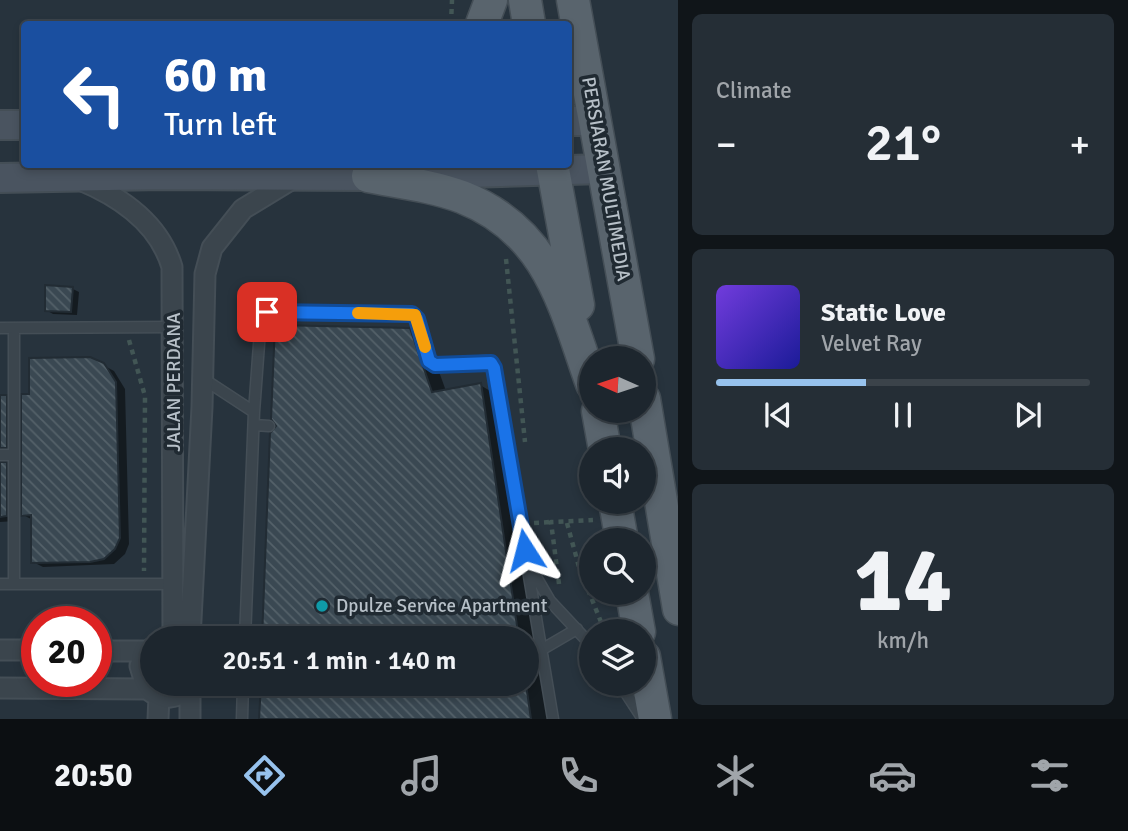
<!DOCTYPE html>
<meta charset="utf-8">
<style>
body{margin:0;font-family:Signika,sans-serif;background:#252e36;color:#f1f3f6;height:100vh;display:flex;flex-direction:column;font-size:26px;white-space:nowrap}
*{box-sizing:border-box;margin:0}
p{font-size:23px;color:#a0a5aa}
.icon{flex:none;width:38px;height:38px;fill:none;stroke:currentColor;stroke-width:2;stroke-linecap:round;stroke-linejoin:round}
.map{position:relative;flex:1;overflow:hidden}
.details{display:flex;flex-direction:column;gap:14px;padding:14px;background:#101519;width:450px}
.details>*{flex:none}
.guide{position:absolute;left:21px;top:21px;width:551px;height:147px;border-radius:7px;box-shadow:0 4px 10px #0003,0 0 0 2px #3b434a;background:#1a4fa0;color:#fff;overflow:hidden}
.needle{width:46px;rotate:273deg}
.controls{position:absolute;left:579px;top:346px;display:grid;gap:14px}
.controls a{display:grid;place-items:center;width:77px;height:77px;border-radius:50%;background:#1d262e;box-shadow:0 4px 10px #0003,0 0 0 2px #3b434a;font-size:35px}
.speed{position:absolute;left:21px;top:606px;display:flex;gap:14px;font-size:35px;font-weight:700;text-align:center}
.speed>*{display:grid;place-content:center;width:91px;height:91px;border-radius:50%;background:#1d262e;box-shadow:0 4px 10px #0003,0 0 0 2px #3b434a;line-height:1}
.speed .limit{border:10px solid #d22;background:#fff;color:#111}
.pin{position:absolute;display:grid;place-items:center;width:60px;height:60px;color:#fff;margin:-30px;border-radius:14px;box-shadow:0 4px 10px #0006}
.me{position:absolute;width:77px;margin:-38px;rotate:351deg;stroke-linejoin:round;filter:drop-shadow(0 0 5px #0008)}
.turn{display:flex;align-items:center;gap:24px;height:147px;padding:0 28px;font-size:32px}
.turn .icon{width:91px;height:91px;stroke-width:2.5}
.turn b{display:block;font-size:49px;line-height:60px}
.big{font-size:52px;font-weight:600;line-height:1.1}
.details .tile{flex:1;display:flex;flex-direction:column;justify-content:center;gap:10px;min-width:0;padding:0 24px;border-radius:10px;background:#252e36}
.details .dial{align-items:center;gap:0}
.dial b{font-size:91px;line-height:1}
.song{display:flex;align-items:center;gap:21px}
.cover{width:84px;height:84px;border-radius:10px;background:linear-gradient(135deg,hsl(260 70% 55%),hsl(240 70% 35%))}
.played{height:7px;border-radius:4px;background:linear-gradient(90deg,#97c2ed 40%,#3b434a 40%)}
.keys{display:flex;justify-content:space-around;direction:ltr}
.heat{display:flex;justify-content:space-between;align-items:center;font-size:38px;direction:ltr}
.trip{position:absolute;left:140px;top:626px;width:399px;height:70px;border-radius:35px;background:#1d262e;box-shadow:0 4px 10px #0003,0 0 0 2px #3b434a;font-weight:600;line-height:70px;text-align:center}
.tab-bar{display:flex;height:112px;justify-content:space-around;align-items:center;background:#0c0f12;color:#a0a5aa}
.tab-bar .icon{width:49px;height:49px}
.tab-bar .selected{color:#97c2ed}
.tab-bar b{font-size:32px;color:#f1f3f6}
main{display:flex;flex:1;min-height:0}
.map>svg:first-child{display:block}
</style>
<main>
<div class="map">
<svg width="679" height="719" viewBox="0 0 679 719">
<defs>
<pattern id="building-back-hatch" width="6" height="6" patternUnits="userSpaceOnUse" patternTransform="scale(1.75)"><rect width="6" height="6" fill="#3a4852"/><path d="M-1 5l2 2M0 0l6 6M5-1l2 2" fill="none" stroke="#546169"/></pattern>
</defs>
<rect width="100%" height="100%" fill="#27333d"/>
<path fill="#0007" d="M73,289L79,292L77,315L53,314L46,310Z
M409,330L428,341L446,391L480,385L499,396L548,719H261L262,684H527V639H264Z
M103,365L114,371L125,389L129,544L125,554L114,564L43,567L33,562V520L23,515L31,396Z
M0,397L16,403V452L6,454L2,463L16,470V521L0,522Z"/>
<path fill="url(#building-back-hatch)" stroke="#222c34" stroke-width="2" d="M45,285L73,287L71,312L45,311Z
M275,325L410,328L432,392L481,383L519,639H262L270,433L276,426L271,419Z
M90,357L104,363L116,382L120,538L115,549L104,559L90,562L31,563V515L21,516V394H29V358Z
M0,395H7V448H0Z
M0,462H7V516L0,517Z
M261,684H526L531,719H259Z"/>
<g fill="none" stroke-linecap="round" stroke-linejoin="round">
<g stroke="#444e56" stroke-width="13">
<path id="service" d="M0,328L173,327
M202,378L254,412
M254,425L269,426
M0,455H14
M532,570L550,601L592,646
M14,583V328
M0,584H174
M245,639L254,412L261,317L267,312L412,314L417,319L429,361L435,365L485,361L494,368L553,719
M541,650L577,629
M620,684L643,719
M242,719L243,684"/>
</g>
<g stroke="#444e56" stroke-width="23">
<path id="minor" d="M80,180C121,197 159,223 172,267L173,639
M190,639L202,407L205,274L212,248L243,209L294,178
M152,648L140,666L147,689C162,701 179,700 190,684
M0,650H37
M96,651H148
M0,688L147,689
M158,719L159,696
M190,719V685"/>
</g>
<g stroke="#444e56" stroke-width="32">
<path id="secondary" d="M569,121H596
M0,125H24
M0,178L162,175L368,176L604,169"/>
</g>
<g stroke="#444e56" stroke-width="35">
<path id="primary" d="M525,0L529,24
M573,0L638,359
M482,24L491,0
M552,164L578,305
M368,176C399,182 433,186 462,197C549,231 564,305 592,384
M644,399L679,609
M598,411L605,450
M615,502L622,541
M632,593L639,632
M644,657L655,719"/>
</g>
<path stroke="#425655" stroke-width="4.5" stroke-dasharray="5 5" stroke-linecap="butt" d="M451,24L452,0
M506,259L525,442
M129,340L145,396L144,571
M534,523L551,522
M567,523L579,567L605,632
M559,584L551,522L593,520"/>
<use href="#service" stroke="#3b454d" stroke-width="10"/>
<use href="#minor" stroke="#3b454d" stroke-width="19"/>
<use href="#secondary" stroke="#4a5460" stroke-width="28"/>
<use href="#primary" stroke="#59646d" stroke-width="32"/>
</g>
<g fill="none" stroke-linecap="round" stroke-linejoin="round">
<g stroke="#114b97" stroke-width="18">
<path id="route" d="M267,312L412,314L417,319L429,361L435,365L491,363L494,368L525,550"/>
</g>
<use href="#route" stroke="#1a73e8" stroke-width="12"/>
<path stroke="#f59e0b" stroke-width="12" d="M358,313L415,315L425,347"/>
</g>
<circle fill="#0f9aa8" stroke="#202a32" stroke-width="2.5" cx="322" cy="606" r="7"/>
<g text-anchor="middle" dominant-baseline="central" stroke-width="7" stroke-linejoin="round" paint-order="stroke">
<g font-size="19" fill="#b7c0c8" stroke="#202a32">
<text transform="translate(606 179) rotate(80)">PERSIARAN MULTIMEDIA</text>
<text transform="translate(174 382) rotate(-90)">JALAN PERDANA</text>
</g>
<g font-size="19" fill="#b7c0c8" stroke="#202a32" text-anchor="start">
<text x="336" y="606">Dpulze Service Apartment</text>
</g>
</g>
</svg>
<div class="controls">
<a><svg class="needle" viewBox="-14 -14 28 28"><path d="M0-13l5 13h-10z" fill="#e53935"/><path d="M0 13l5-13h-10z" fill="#a0a5aa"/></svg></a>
<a><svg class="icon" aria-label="sound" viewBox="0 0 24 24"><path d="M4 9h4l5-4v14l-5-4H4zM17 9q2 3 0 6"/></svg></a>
<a><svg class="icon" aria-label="search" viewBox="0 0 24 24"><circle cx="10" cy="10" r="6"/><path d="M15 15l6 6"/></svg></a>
<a><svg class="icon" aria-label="layers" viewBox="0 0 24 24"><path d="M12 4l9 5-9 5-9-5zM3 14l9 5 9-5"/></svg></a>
</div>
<div class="speed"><div class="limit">20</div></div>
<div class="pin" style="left:267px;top:312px;background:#d93025"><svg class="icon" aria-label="arrive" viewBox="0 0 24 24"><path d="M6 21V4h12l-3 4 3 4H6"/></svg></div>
<svg class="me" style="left:525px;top:550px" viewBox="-20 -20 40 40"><path d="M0-17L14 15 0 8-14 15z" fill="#1a73e8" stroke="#fff" stroke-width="4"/></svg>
<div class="trip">20:51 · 1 min · 140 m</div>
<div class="guide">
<div class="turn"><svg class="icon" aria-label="left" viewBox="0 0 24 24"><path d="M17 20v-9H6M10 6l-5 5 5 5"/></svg><div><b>60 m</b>Turn left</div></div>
</div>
</div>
<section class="details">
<div class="tile"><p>Climate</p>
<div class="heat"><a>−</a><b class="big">21°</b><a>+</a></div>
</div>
<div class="tile">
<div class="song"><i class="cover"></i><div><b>Static Love</b><p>Velvet Ray</p></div></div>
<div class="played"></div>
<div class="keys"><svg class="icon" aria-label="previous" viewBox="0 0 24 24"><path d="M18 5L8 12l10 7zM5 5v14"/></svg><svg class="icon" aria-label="pause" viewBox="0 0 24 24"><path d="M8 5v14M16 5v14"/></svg><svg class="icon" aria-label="next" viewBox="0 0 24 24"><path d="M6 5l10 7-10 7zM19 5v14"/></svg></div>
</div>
<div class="tile dial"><b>14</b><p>km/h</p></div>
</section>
</main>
<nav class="tab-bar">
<b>20:50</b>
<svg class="icon selected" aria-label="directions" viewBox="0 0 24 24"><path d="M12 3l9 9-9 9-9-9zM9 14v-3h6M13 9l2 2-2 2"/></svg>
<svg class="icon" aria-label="music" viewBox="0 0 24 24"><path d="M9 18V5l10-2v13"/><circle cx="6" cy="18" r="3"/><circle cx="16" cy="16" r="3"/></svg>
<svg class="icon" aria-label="phone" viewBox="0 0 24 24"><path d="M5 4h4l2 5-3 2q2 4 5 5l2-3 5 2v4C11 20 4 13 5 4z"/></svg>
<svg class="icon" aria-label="climate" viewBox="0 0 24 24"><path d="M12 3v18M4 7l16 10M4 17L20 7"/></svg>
<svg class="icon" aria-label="car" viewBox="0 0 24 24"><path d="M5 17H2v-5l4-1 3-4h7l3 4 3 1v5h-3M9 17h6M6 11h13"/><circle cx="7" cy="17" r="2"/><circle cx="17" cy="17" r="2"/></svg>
<svg class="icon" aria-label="filters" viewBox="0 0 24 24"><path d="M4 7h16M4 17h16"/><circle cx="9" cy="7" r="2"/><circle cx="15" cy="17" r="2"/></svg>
</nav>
